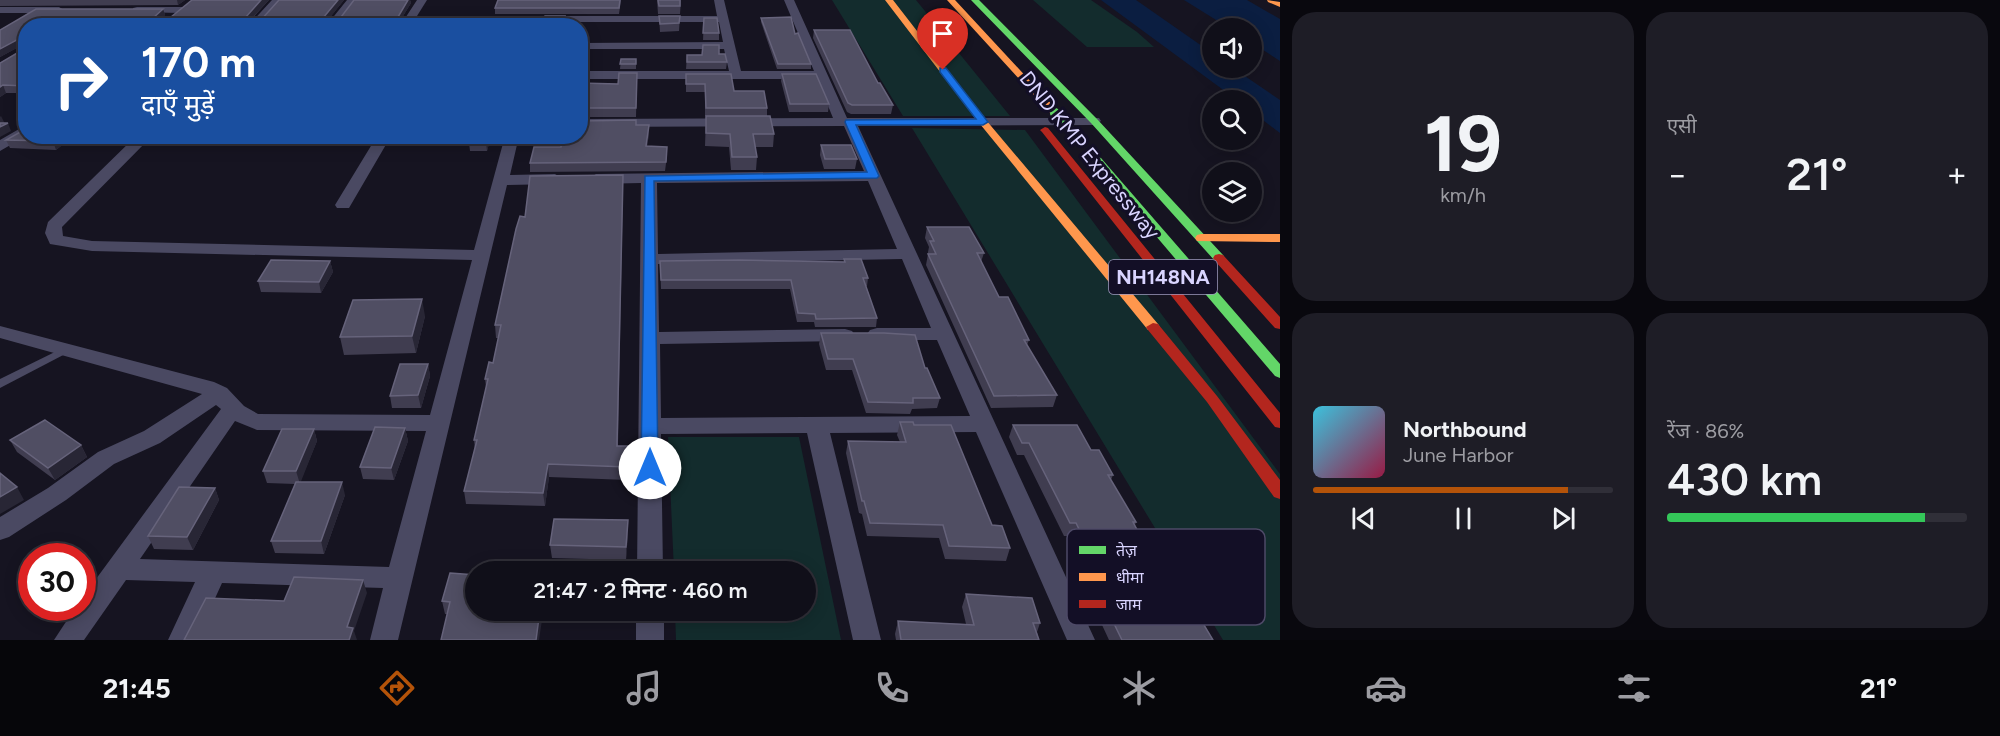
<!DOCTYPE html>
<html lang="hi">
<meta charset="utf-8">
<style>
body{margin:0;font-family:Figtree,"Noto Sans Devanagari",sans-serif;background:#1e1d26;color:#f1f3f6;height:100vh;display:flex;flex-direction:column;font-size:22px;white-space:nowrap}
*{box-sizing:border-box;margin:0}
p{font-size:20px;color:#9c9ca2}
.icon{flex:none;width:33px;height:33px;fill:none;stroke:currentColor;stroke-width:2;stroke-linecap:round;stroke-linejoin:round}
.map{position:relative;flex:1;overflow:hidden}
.drawer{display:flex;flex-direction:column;gap:12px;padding:12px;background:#09080e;width:720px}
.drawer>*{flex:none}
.guide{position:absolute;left:18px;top:18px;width:570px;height:126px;border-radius:24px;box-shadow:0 3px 15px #0003,0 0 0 2px #302f38;background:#1a4fa0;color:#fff;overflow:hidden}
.fabs{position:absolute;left:1202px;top:18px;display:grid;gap:12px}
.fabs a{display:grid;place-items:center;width:60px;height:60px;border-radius:50%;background:#100f19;box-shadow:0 3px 15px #0003,0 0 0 2px #302f38;font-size:30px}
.speed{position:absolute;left:18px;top:543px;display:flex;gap:12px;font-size:30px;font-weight:700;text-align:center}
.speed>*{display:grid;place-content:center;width:78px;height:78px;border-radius:50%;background:#100f19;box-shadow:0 3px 15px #0003,0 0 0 2px #302f38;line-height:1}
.speed .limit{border:9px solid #d22;background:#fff;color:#111}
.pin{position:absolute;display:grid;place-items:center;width:51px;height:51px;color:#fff;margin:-62px -26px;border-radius:50% 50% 50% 0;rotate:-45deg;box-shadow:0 0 6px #0007}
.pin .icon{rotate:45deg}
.me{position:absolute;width:66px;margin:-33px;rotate:0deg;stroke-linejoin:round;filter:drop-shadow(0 0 4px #0008)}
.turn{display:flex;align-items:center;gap:21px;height:126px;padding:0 24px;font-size:27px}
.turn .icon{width:78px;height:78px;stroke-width:2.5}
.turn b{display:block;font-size:42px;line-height:51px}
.big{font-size:45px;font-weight:600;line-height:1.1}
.drawer .tile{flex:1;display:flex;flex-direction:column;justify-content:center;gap:9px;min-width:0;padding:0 21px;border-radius:24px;background:#1e1d26}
.drawer .dial{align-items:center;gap:0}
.dial b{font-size:78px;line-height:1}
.song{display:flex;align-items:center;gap:18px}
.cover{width:72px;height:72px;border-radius:9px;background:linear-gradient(135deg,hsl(190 70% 55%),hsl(340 70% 35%))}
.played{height:6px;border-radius:3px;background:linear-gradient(90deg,#b45309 85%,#302f38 85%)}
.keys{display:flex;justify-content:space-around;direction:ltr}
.heat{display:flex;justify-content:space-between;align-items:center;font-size:33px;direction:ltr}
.charge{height:9px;border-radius:4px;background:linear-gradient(90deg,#34c759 86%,#302f38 0)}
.drawer .tiles{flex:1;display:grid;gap:12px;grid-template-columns:repeat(2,1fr)}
.trip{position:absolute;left:465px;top:561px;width:351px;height:60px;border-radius:30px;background:#100f19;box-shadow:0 3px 15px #0003,0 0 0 2px #302f38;font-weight:600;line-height:60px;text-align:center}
.tabs{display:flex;height:96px;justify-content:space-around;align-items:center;background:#06060a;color:#9c9ca2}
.tabs .icon{width:42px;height:42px}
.tabs .active{color:#b45309}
.tabs b{font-size:27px;color:#f1f3f6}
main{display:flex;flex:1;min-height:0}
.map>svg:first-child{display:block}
</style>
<main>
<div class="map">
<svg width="1280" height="640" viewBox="0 0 1280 640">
<rect width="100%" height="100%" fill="#161421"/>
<path fill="#132c2d" d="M832,0H916L1010,116H903Z
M1033,0H1091L1137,32L1154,47H1087Z
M912,128L1025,130L1280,474V640H1223Z
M668,437H799L841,640H676L675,611L806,610V572L674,571Z"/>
<path fill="#0b1e41" d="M1101,0H1136L1212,53V68H1233L1280,100V133L1251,111V100H1237Z
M1184,0H1247L1280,19V61L1251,42V28H1229Z"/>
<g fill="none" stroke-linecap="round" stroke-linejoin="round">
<path fill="#4a4962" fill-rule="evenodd" d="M65,347L69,348L70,350L69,352L0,388V379Z"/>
<path fill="#4a4962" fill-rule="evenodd" d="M272,0H283L260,26H248Z
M347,0H357L337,26H326Z
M417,0H427L417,16H717L714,0H724L741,71H814L784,0H794L847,118H1099L1101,121L1094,125L858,126L1095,640H1067L976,432L830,433L881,640H853L807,433L661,434L663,572H637L641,183L596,184L588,179L596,174L864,171L844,126L580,127V119L833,118L817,79H580V71H729L724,49H580V43L723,42L719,22H413L411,26H400ZM868,181L897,249L658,254L657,183ZM902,259L931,328H877L870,330L867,334L870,338L877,340H937L970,416L661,418L660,344L845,341L852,339L855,335L852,331L845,329L659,332L658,264Z
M0,7H59L64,10L59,13H0Z
M137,7H182L187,10L182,13L133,12V8Z
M26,125V136L0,151V140Z
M136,136H152L62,227L63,236L92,241L474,250L505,136H519L510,175L555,174L563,179L555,184L507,185L398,640H370L383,588L222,583L196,640H168L195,582L126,580L84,640H54L75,608H82V598L221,409L216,405L160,443L114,464L66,500L9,537L0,540V517L48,488L98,452L144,431L202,394L0,338V326L214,382L227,388L244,406L258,414L430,415L472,260L92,251L50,244L45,233L48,222ZM235,421L257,430L426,431L389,567L140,559Z
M377,136H391L349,208H337L335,205Z
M636,610H664V640H636Z"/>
<path fill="#63d668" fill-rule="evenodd" d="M971,0H979L1097,119L1223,255L1225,258L1223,261H1215L1091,123Z
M1097,157L1101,158L1280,364V378L1275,376L1093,162L1092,160Z"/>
<path fill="#ff974d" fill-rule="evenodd" d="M885,0H893L986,120L1158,324L1160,327L1158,330H1148L980,124Z
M947,0H955L1058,111V115H1052Z
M1267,0L1280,2V7L1268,2Z
M1201,234H1280V242L1197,241L1195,238L1197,235Z"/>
<path fill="#b3261e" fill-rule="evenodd" d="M1045,127L1048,128L1280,413V428L1275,427L1042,132L1040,130Z
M1219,254L1223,255L1280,317V329L1275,328L1215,261L1213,258L1215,255Z
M1153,323L1158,324L1217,396L1280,480V499L1274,497L1207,402L1148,330L1146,327Z"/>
<path stroke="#63d668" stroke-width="10" d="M1055,113L1070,130"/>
</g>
<path fill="#403d50" d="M0,0H185L178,5L0,6Z
M192,0H269L250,21H260L279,0H344L327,21H338L354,0H410L411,3L397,26H26V93H6L0,97V63L24,49V44L0,57V30L36,9H163L165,15L158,21H166Z
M498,0H621L619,14H495V8Z
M657,0H681L680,14H658Z
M565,16V26H543V22Z
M659,16H680L679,31L660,32Z
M704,18L719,33V40H703Z
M761,18L811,64V69H777L761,22Z
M814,30L878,83L893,105L891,114H851L847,112L813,38Z
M719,54L727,62L726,69H686L687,55Z
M621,59H636V69H620Z
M637,73L636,117H580V83L618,84Z
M686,74L734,91L767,108V116L774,134L773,147H755L757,157L756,170H731L729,147L705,146L706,116H705V92H686Z
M782,74L829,104L828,112H789L781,81Z
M636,125L649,134L647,146L667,156L665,171L530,172V163L561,147Z
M24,130L26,136H83L77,142H66L56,150L10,148L6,140Z
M156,136H265L259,143L158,142Z
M471,136H491L487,151H470L469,143Z
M821,145L857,159L855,169H824L820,155Z
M623,186L618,446L628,459L627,480L549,477L545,506L466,504L464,491L475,450L474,440L486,387L485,379L493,363L498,338H496L495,325L525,217Z
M927,227L984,253L981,262L999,297L1029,340L1027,345L1057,395L1053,407L991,408L926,265L928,254V252L929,247L925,238Z
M844,259L868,278L867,286H866L877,318L876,327H815L814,322H797L790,289H661L660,261L844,262Z
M330,261L333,272L321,293L261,292L258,281Z
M425,316L416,353L344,355L340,337Z
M821,333L925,368L940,398L937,408L912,409L910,414L866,413L852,370H826L819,344Z
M428,364L430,376L421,408H392L390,396Z
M900,422L914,425L992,525L1010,548L1006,561L945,559L939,538L867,536L862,514L859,513L846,453L848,441L900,442L897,435Z
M1013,425L1091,450L1113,475L1111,480L1136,522L1135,525L1165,583L1190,615L1213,640H1109L1077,571L1082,559L1071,536H1064L1024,455H1017L1009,437Z
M405,428L408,441L394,480L363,479L360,467Z
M314,429L317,441L300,482L345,495L324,554L275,553L271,541L295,484L267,483L263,471Z
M10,440L81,445L87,457L55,480L17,452Z
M215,488L219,500L193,550L154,549L148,536Z
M628,533L626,560L552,558L550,545Z
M450,573L476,610H623V620H542L445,614L442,601Z
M966,594L1040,623L1037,632L1039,640H896L895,634L898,621L966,624L962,607Z"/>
<path fill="#282635" d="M177,0H185L178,5Z
M261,0H269L246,24L245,18Z
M338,0H344L324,25L323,18Z
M408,0H410L411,3L397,26H391Z
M163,9L165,15L154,26L152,19Z
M565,16L566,24L565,26H563V22Z
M24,36L26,43L0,57V49Z
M3,85L6,93L0,97V87Z
M1,116L5,124L0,127V117Z
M8,123L11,131L0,137V127Z
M649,125V134L646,155V146Z
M60,136H64L66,142L56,150L53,141Z
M75,136H83L77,142Z
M257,136H265L259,143Z
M488,136H491L487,151L486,143Z
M330,261L333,272L321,293L319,282Z
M422,299L425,316L416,353L412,336Z
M428,364L430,376L421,408L418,395Z
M405,428L408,441L394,480L391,468Z
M314,429L317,441L300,484L296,471Z
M81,445L87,457L55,480L48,468Z
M628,446V459L627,480V467Z
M548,464L549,477L545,506L543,493Z
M342,482L345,495L324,554L321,541Z
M17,487L24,500L0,514V497Z
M215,488L219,500L193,550L187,537Z
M628,520V533L626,560V547Z
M363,580L367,593L354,631L357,640H349L347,627Z
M540,610L542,620L539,640H536Z"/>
<path fill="#504e63" stroke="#66637b" stroke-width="1.5" d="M192,0H261L245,18V21H260L279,0H338L323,18V21H338L354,0H408L398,17L391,26H26V86L3,85L0,87V63L24,49V36L0,49V30L36,9H163L152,19L154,21H166Z
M498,0H620L619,8H495Z
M658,0H680V6H659Z
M545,16H565L563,22H543Z
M659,16H680L679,23L660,24Z
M791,17L795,34L798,33L811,64H778L761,18Z
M704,18H717L719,33H703Z
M814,30H850L878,83H880L893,105H852L848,103Z
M703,45H719V54H725L727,62H687V55H702Z
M621,59H636V64H620Z
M619,73H637L636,108H580V83L618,84Z
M686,74H731L734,91H764L767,108H706L705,84H686Z
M782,74H816L829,104H790Z
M706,116H770L774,134H753L757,157H732L730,134L706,133Z
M636,120V125H649L646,146L667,147L666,162L530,163L534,147H561L562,136H580V121Z
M0,123H8L0,127Z
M25,124L26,136H60L53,141L6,140L24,130Z
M471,136H488L486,143H469Z
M821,145H851L857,159H825Z
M623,175L617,446H628L627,467L548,464L543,493L464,491L477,440H474L488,379H485L489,362L493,363L501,325H495L516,229L520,216L525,217L530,176Z
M927,227H969L984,253H977L999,297H1008L1029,340H1024L1057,395L994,396L928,254H936L930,241H934Z
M844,259H861L868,278H863L877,318L816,319L815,314L798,313L791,280H661L660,261L739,260L845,262Z
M271,260L330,261L319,282L258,281Z
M422,299L412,336L340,337L353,300Z
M821,333H884L915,335L925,368H927L940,398H913V403L868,402L853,359H828Z
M400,364H428L418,395L390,396Z
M45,420L81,445L48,468L10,440Z
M900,422H913L914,425H951L992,525L1002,526L1010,548L949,546L943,525L870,523L864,501H862L848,441L906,442Z
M1013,425H1077L1091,450H1099L1113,475H1108L1136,522H1133L1165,583H1171L1190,615H1198L1213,640H1122L1082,558H1093L1076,523H1070L1029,443H1022Z
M375,427L405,428L391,468L360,467Z
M282,429H314L296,471H263Z
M0,473L17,487L0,497Z
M296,482H342L321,541H271Z
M179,487L215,488L187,537L148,536Z
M554,519L628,520L626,547L550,545Z
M450,573L476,575V610H540L536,640H441L450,602L442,601Z
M294,577L363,580L347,627L353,628L349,640H184L206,598L284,601Z
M966,594L1032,598L1040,623H1033L1039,640H901L898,621L974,625Z"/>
<path fill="#1a73e8" stroke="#114b97" stroke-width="1.5" d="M940,68H946L988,122L983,125H856L879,176L877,178L654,181L658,468L656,472H644L641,468L645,176L867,172L845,122L846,120L976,119L940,72Z"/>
<g text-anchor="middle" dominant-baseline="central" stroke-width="6" stroke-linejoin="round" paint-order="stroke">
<rect fill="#130f26" stroke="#9e99be" stroke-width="1.5" x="1109" y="260" width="108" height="34" rx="4.5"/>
<g font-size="20" font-weight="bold" fill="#d9d4ff">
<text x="1163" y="277">NH148NA</text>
</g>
<g font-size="21" fill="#d9d4ff" stroke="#130f26">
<text transform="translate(1090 155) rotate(51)">DND KMP Expressway</text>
</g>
</g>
<rect x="1067" y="529" width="198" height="96" rx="9" fill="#130f26" stroke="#4e4a67" stroke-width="1.5"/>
<rect x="1079" y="546" width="27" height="8" fill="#63d668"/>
<rect x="1079" y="573" width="27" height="8" fill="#ff974d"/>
<rect x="1079" y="600" width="27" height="8" fill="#b3261e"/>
<g font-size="16" fill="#d9d4ff">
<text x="1116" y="556">तेज़</text>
<text x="1116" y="583">धीमा</text>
<text x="1116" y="610">जाम</text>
</g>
</svg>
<div class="fabs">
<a><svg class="icon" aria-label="sound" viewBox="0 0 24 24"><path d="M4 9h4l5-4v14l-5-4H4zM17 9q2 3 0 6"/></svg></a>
<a><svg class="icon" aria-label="search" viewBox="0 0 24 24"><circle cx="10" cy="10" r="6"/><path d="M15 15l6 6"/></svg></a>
<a><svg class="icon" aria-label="layers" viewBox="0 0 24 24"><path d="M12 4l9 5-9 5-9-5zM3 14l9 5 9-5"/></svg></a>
</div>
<div class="speed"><div class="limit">30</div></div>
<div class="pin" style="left:943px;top:70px;background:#d93025"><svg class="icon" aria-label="arrive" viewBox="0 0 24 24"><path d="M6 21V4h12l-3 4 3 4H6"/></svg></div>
<svg class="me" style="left:650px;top:468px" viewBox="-20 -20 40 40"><circle r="19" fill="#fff"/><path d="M0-13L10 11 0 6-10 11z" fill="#1a73e8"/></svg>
<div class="trip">21:47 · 2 मिनट · 460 m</div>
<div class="guide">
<div class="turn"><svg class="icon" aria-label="right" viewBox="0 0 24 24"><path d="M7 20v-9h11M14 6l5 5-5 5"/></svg><div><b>170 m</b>दाएँ मुड़ें</div></div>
</div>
</div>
<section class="drawer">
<div class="tiles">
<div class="tile dial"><b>19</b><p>km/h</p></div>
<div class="tile"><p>एसी</p>
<div class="heat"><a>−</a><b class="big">21°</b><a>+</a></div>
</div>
<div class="tile">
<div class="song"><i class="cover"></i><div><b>Northbound</b><p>June Harbor</p></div></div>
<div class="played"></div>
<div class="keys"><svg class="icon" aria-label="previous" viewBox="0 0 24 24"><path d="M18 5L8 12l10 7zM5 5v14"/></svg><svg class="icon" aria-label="pause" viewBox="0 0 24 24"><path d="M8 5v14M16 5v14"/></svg><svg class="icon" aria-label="next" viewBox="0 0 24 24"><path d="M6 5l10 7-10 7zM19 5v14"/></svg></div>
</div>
<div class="tile"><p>रेंज · 86%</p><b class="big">430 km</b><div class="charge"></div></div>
</div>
</section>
</main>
<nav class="tabs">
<b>21:45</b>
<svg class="icon active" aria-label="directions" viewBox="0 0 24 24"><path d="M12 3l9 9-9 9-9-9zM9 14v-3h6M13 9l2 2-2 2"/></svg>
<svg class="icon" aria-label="music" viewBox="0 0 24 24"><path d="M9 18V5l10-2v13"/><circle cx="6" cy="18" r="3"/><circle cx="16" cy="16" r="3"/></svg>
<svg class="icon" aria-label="phone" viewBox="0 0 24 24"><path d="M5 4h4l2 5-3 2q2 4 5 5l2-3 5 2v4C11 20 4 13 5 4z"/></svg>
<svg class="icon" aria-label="climate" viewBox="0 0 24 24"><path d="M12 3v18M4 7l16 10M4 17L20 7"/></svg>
<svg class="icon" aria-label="car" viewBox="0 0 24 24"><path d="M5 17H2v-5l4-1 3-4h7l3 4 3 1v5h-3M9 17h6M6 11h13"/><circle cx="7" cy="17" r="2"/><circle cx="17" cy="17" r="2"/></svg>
<svg class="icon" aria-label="filters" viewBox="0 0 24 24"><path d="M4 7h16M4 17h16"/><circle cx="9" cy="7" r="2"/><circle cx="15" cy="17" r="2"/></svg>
<b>21°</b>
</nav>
